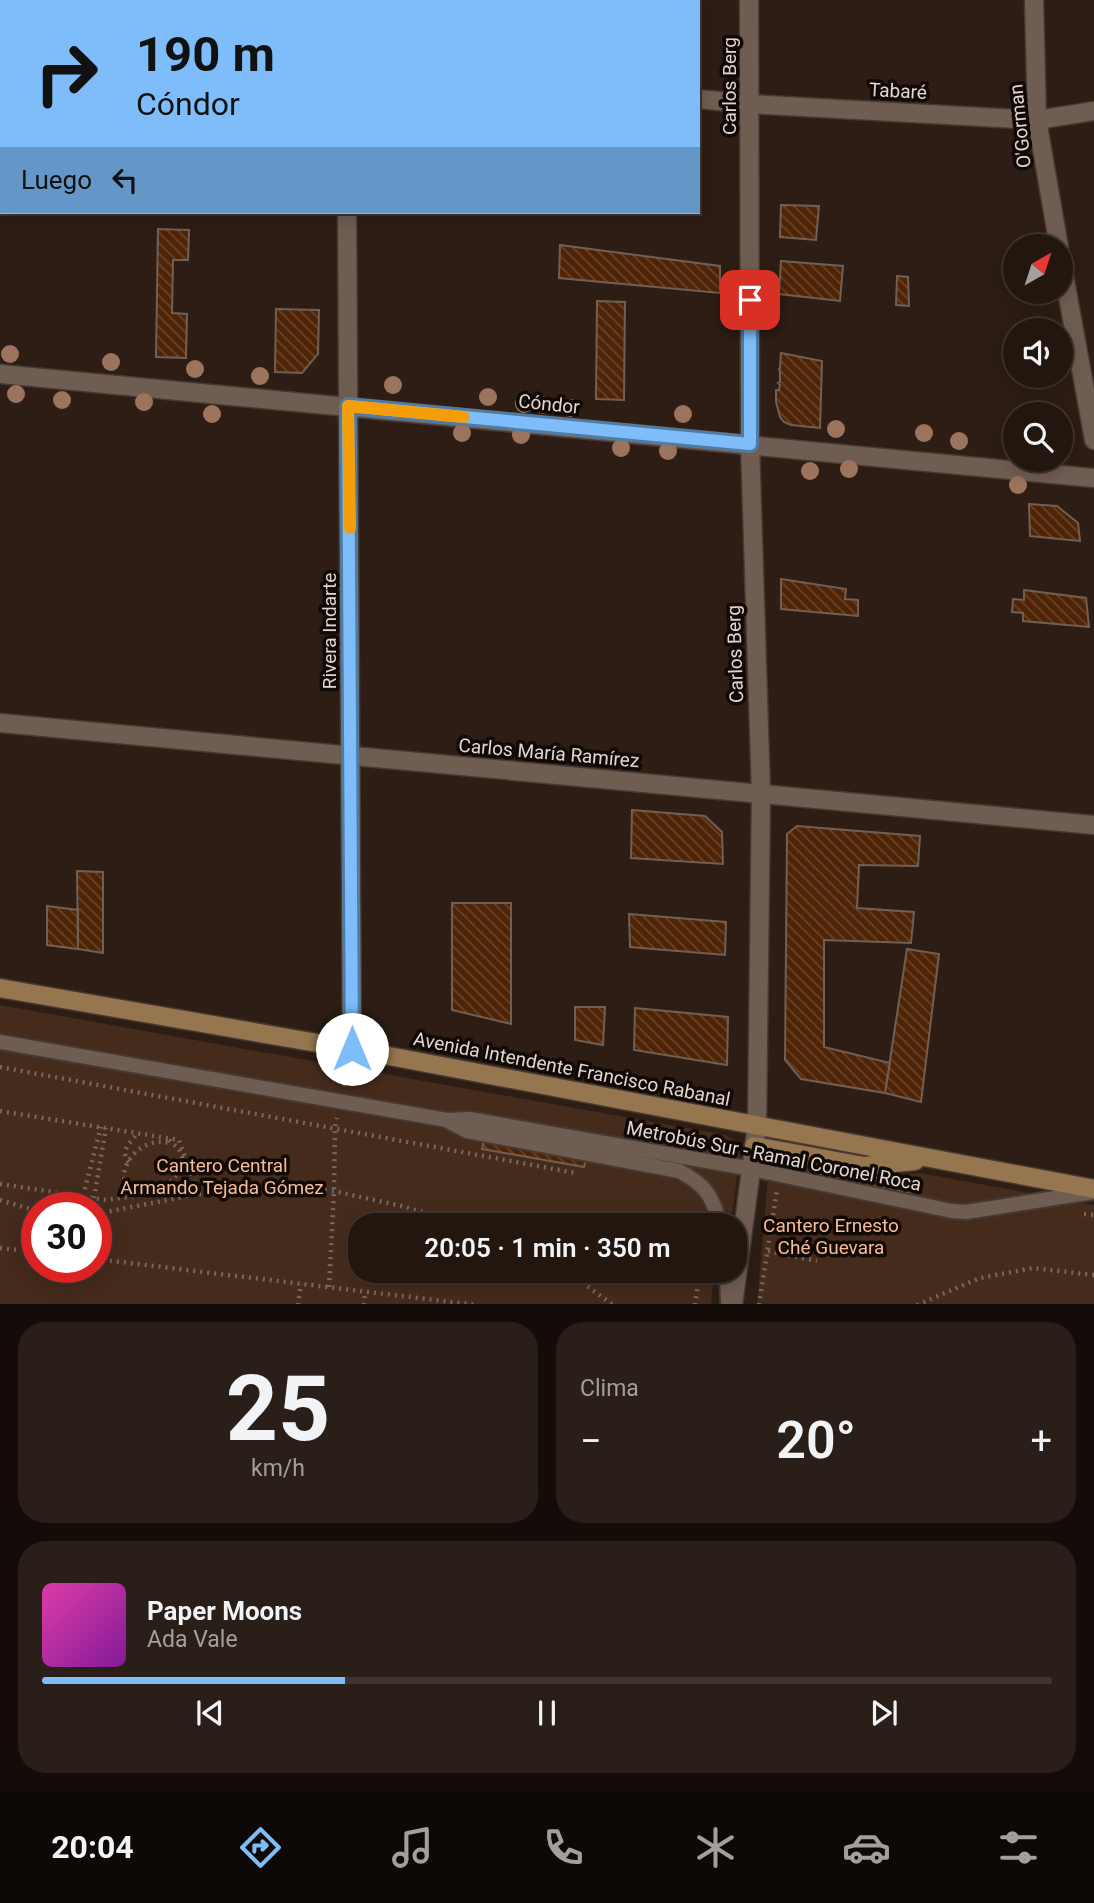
<!DOCTYPE html>
<html lang="es">
<meta charset="utf-8">
<style>
body{margin:0;font-family:Roboto,sans-serif;background:#2a1f18;color:#f1f3f6;height:100vh;display:flex;flex-direction:column;font-size:26px;white-space:nowrap}
*{box-sizing:border-box;margin:0}
p{font-size:23px;color:#a29f9e}
.icon{flex:none;width:38px;height:38px;fill:none;stroke:currentColor;stroke-width:2;stroke-linecap:round;stroke-linejoin:round}
.map{position:relative;height:1304px;overflow:hidden}
.drawer{display:flex;flex-direction:column;gap:18px;padding:18px;background:#130c08;flex:1}
.drawer>*{flex:none}
.guide{position:absolute;left:0px;top:0px;width:700px;height:214px;box-shadow:0 4px 18px #0003,0 0 0 2px #3f352f;background:#7ebdf9;color:#111;overflow:hidden}
.needle{width:46px;rotate:39deg}
.fabs{position:absolute;left:1003px;top:234px;display:grid;gap:14px}
.fabs a{display:grid;place-items:center;width:70px;height:70px;border-radius:50%;background:#22160f;box-shadow:0 4px 18px #0003,0 0 0 2px #3f352f;font-size:35px}
.speed{position:absolute;left:21px;top:1192px;display:flex;gap:14px;font-size:35px;font-weight:700;text-align:center}
.speed>*{display:grid;place-content:center;width:91px;height:91px;border-radius:50%;background:#22160f;box-shadow:0 4px 18px #0003,0 0 0 2px #3f352f;line-height:1}
.speed .limit{border:10px solid #d22;background:#fff;color:#111}
.pin{position:absolute;display:grid;place-items:center;width:60px;height:60px;color:#fff;margin:-30px;border-radius:14px;box-shadow:0 4px 10px #0006}
.me{position:absolute;width:77px;margin:-38px;rotate:0deg;stroke-linejoin:round;filter:drop-shadow(0 0 5px #0008)}
.turn{display:flex;align-items:center;gap:24px;height:147px;padding:0 21px;font-size:32px}
.turn .icon{width:91px;height:91px;stroke-width:2.5}
.turn b{display:block;font-size:49px;line-height:60px}
.then{display:flex;align-items:center;height:66px;padding:0 21px;background:#0003;gap:14px;font-size:26px}
.big{font-size:52px;font-weight:600;line-height:1.1}
.drawer .widget{flex:1;display:flex;flex-direction:column;justify-content:center;gap:10px;min-width:0;padding:0 24px;border-radius:28px;background:#2a1f18}
.drawer .dial{align-items:center;gap:0}
.dial b{font-size:91px;line-height:1}
.song{display:flex;align-items:center;gap:21px}
.cover{width:84px;height:84px;border-radius:10px;background:linear-gradient(135deg,hsl(320 70% 55%),hsl(290 70% 35%))}
.played{height:7px;border-radius:4px;background:linear-gradient(90deg,#7ebdf9 30%,#3f352f 30%)}
.keys{display:flex;justify-content:space-around;direction:ltr}
.heat{display:flex;justify-content:space-between;align-items:center;font-size:38px;direction:ltr}
.drawer .tiles{flex:1;display:grid;gap:18px;grid-template-columns:1fr 1fr}
.widget:last-child{grid-column:span 2}
.trip{position:absolute;left:348px;top:1213px;width:399px;height:70px;border-radius:28px;background:#22160f;box-shadow:0 4px 18px #0003,0 0 0 2px #3f352f;font-weight:600;line-height:70px;text-align:center}
.tab-bar{display:flex;height:112px;justify-content:space-around;align-items:center;background:#0e0906;color:#a29f9e}
.tab-bar .icon{width:49px;height:49px}
.tab-bar .on{color:#7ebdf9}
.tab-bar b{font-size:32px;color:#f1f3f6}
.map>svg:first-child{display:block}
</style>
<div class="map">
<svg width="1094" height="1305" viewBox="0 0 1094 1305">
<defs>
<pattern id="building-back-hatch" width="6" height="6" patternUnits="userSpaceOnUse" patternTransform="scale(1.75)"><rect width="6" height="6" fill="#4f2406"/><path d="M-1 5l2 2M0 0l6 6M5-1l2 2" fill="none" stroke="#684329"/></pattern>
</defs>
<rect width="100%" height="100%" fill="#2d1d14"/>
<path fill="#452b1c" fill-rule="evenodd" d="M0,1005L725,1135L735,1141L740,1153L733,1209L726,1225H360V1270L714,1271L711,1304H0ZM37,1208H96V1267H37Z
M778,1156L872,1176L920,1173L1094,1205V1304L757,1305L769,1166Z"/>
<path fill="url(#building-back-hatch)" stroke="#725f54" stroke-width="2" d="M781,205L819,206L816,240L780,237Z
M158,229L189,230L188,260H173L172,313L187,314L186,358L156,357Z
M560,245L720,266V293L559,278Z
M781,261L843,266L840,301L779,294Z
M897,276L908,277L909,306L896,305Z
M597,301L625,302L624,400L596,399Z
M276,309L319,310L318,354L302,373L275,372Z
M781,353L822,361L820,428L791,425L784,422L780,417L776,402V390H779L780,385L778,383L780,382V372L779,369L780,368Z
M1029,504L1057,506L1078,523L1080,541L1030,536Z
M781,579L846,589L845,599L858,600V616L781,609Z
M1024,590L1086,598L1089,627L1023,621V613L1012,612L1013,599L1024,600Z
M632,810L705,816L722,832L723,864L631,858Z
M797,826L920,836L918,866L859,865L857,908L914,912L911,943L824,940V1047L890,1063L885,1093L801,1079L785,1060L787,834Z
M77,871L103,872V953L78,949Z
M452,903H511V1024L452,1010Z
M47,906L78,910V949L47,945Z
M629,914L726,922L725,955L630,947Z
M907,949L939,954L921,1102L885,1093Z
M575,1007H605L603,1045L575,1040Z
M635,1008L728,1017L727,1065L634,1050Z
M484,1140L586,1159L584,1167L482,1149Z
M815,1165L915,1186L913,1194L813,1173Z"/>
<g fill="none" stroke-linecap="round" stroke-linejoin="round">
<g stroke="#463933" stroke-width="18">
<path id="lane" d="M0,1042L447,1120L470,1119L752,1169L952,1211L966,1212L1093,1192
M448,1121L467,1131L679,1171C708,1186 711,1196 721,1225
M727,1270L728,1301"/>
</g>
<g stroke="#463933" stroke-width="21">
<path id="street" d="M345,0V2
M1034,0L1037,120L1059,247
M283,2L288,0
M0,50H2
M698,99L750,104L1037,120L1094,111
M347,212L352,1049
M1060,253L1094,440
M0,374L1094,478
M0,723L1094,825
M733,1305L757,1125L761,793L750,444L749,0"/>
</g>
<g stroke="#463933" stroke-width="21">
<path id="secondary" d="M0,988L352,1049L1094,1189
M754,1146L864,1166L915,1161"/>
</g>
<path stroke="#766860" stroke-width="4.5" stroke-dasharray="2 5" stroke-linecap="butt" d="M0,1067L576,1173
M344,1086L348,1067
M0,1111L179,1140L198,1194
M129,1162C119,1151 131,1142 138,1133
M0,1184L106,1200L150,1194L173,1180L182,1165V1157L179,1149L169,1140
M138,1194C105,1182 137,1131 172,1144
M83,1196L101,1127
M94,1198L106,1128
M0,1200L37,1211
M96,1214L198,1194L253,1189L334,1191L401,1206L469,1225
M1084,1214L1094,1215
M0,1248L37,1252
M768,1251L817,1261
M96,1259L476,1305
M565,1270L613,1305
M329,1287L334,1191L335,1128L337,1118
M298,1305L301,1284
M364,1305L365,1291
M695,1305L700,1270
M759,1305L777,1190
M917,1305L980,1278L1033,1268L1094,1275"/>
<use href="#lane" stroke="#705d52" stroke-width="14"/>
<use href="#street" stroke="#705d52" stroke-width="18"/>
<use href="#secondary" stroke="#96764e" stroke-width="18"/>
</g>
<g fill="#9c745d">
<circle cx="10" cy="354" r="9"/>
<circle cx="111" cy="362" r="9"/>
<circle cx="195" cy="369" r="9"/>
<circle cx="260" cy="376" r="9"/>
<circle cx="393" cy="385" r="9"/>
<circle cx="16" cy="394" r="9"/>
<circle cx="488" cy="397" r="9"/>
<circle cx="62" cy="400" r="9"/>
<circle cx="144" cy="402" r="9"/>
<circle cx="524" cy="404" r="9"/>
<circle cx="543" cy="405" r="9"/>
<circle cx="570" cy="408" r="9"/>
<circle cx="212" cy="414" r="9"/>
<circle cx="683" cy="414" r="9"/>
<circle cx="836" cy="429" r="9"/>
<circle cx="462" cy="433" r="9"/>
<circle cx="924" cy="433" r="9"/>
<circle cx="521" cy="435" r="9"/>
<circle cx="959" cy="441" r="9"/>
<circle cx="621" cy="448" r="9"/>
<circle cx="668" cy="451" r="9"/>
<circle cx="849" cy="469" r="9"/>
<circle cx="810" cy="471" r="9"/>
<circle cx="1018" cy="485" r="9"/>
</g>
<g fill="none" stroke-linecap="round" stroke-linejoin="round">
<g stroke="#527ba2" stroke-width="18">
<path id="route" d="M352,1049L348,406L750,444V300"/>
</g>
<use href="#route" stroke="#7ebdf9" stroke-width="12"/>
<path stroke="#f59e0b" stroke-width="12" d="M350,528L348,406L464,417"/>
</g>
<g text-anchor="middle" dominant-baseline="central" stroke-width="7" stroke-linejoin="round" paint-order="stroke">
<g font-size="19" fill="#e1d6d0" stroke="#100906">
<text transform="translate(729 86) rotate(-90)">Carlos Berg</text>
<text transform="translate(898 91) rotate(3)">Tabaré</text>
<text transform="translate(1020 126) rotate(-96)">O'Gorman</text>
<text transform="translate(549 404) rotate(6)">Cóndor</text>
<text transform="translate(329 631) rotate(-90)">Rivera Indarte</text>
<text transform="translate(735 654) rotate(-92)">Carlos Berg</text>
<text transform="translate(549 753) rotate(5)">Carlos María Ramírez</text>
<text transform="translate(572 1069) rotate(11)">Avenida Intendente Francisco Rabanal</text>
<text transform="translate(774 1156) rotate(11)">Metrobús Sur - Ramal Coronel Roca</text>
</g>
<g font-size="19" fill="#f7bb98" stroke="#100906">
<text x="222" y="1165">Cantero Central<tspan x="222" dy="22">Armando Tejada Gómez</tspan></text>
<text x="831" y="1225">Cantero Ernesto<tspan x="831" dy="22">Ché Guevara</tspan></text>
</g>
</g>
</svg>
<div class="fabs">
<a><svg class="needle" viewBox="-14 -14 28 28"><path d="M0-13l5 13h-10z" fill="#e53935"/><path d="M0 13l5-13h-10z" fill="#a29f9e"/></svg></a>
<a><svg class="icon" aria-label="sound" viewBox="0 0 24 24"><path d="M4 9h4l5-4v14l-5-4H4zM17 9q2 3 0 6"/></svg></a>
<a><svg class="icon" aria-label="search" viewBox="0 0 24 24"><circle cx="10" cy="10" r="6"/><path d="M15 15l6 6"/></svg></a>
</div>
<div class="speed"><div class="limit">30</div></div>
<div class="pin" style="left:750px;top:300px;background:#d93025"><svg class="icon" aria-label="arrive" viewBox="0 0 24 24"><path d="M6 21V4h12l-3 4 3 4H6"/></svg></div>
<svg class="me" style="left:352px;top:1049px" viewBox="-20 -20 40 40"><circle r="19" fill="#fff"/><path d="M0-13L10 11 0 6-10 11z" fill="#7ebdf9"/></svg>
<div class="trip">20:05 · 1 min · 350 m</div>
<div class="guide">
<div class="turn"><svg class="icon" aria-label="right" viewBox="0 0 24 24"><path d="M7 20v-9h11M14 6l5 5-5 5"/></svg><div><b>190 m</b>Cóndor</div></div>
<div class="then">Luego<svg class="icon" aria-label="left" viewBox="0 0 24 24"><path d="M17 20v-9H6M10 6l-5 5 5 5"/></svg></div>
</div>
</div>
<section class="drawer">
<div class="tiles">
<div class="widget dial"><b>25</b><p>km/h</p></div>
<div class="widget"><p>Clima</p>
<div class="heat"><a>−</a><b class="big">20°</b><a>+</a></div>
</div>
<div class="widget">
<div class="song"><i class="cover"></i><div><b>Paper Moons</b><p>Ada Vale</p></div></div>
<div class="played"></div>
<div class="keys"><svg class="icon" aria-label="previous" viewBox="0 0 24 24"><path d="M18 5L8 12l10 7zM5 5v14"/></svg><svg class="icon" aria-label="pause" viewBox="0 0 24 24"><path d="M8 5v14M16 5v14"/></svg><svg class="icon" aria-label="next" viewBox="0 0 24 24"><path d="M6 5l10 7-10 7zM19 5v14"/></svg></div>
</div>
</div>
</section>
<nav class="tab-bar">
<b>20:04</b>
<svg class="icon on" aria-label="directions" viewBox="0 0 24 24"><path d="M12 3l9 9-9 9-9-9zM9 14v-3h6M13 9l2 2-2 2"/></svg>
<svg class="icon" aria-label="music" viewBox="0 0 24 24"><path d="M9 18V5l10-2v13"/><circle cx="6" cy="18" r="3"/><circle cx="16" cy="16" r="3"/></svg>
<svg class="icon" aria-label="phone" viewBox="0 0 24 24"><path d="M5 4h4l2 5-3 2q2 4 5 5l2-3 5 2v4C11 20 4 13 5 4z"/></svg>
<svg class="icon" aria-label="climate" viewBox="0 0 24 24"><path d="M12 3v18M4 7l16 10M4 17L20 7"/></svg>
<svg class="icon" aria-label="car" viewBox="0 0 24 24"><path d="M5 17H2v-5l4-1 3-4h7l3 4 3 1v5h-3M9 17h6M6 11h13"/><circle cx="7" cy="17" r="2"/><circle cx="17" cy="17" r="2"/></svg>
<svg class="icon" aria-label="filters" viewBox="0 0 24 24"><path d="M4 7h16M4 17h16"/><circle cx="9" cy="7" r="2"/><circle cx="15" cy="17" r="2"/></svg>
</nav>
